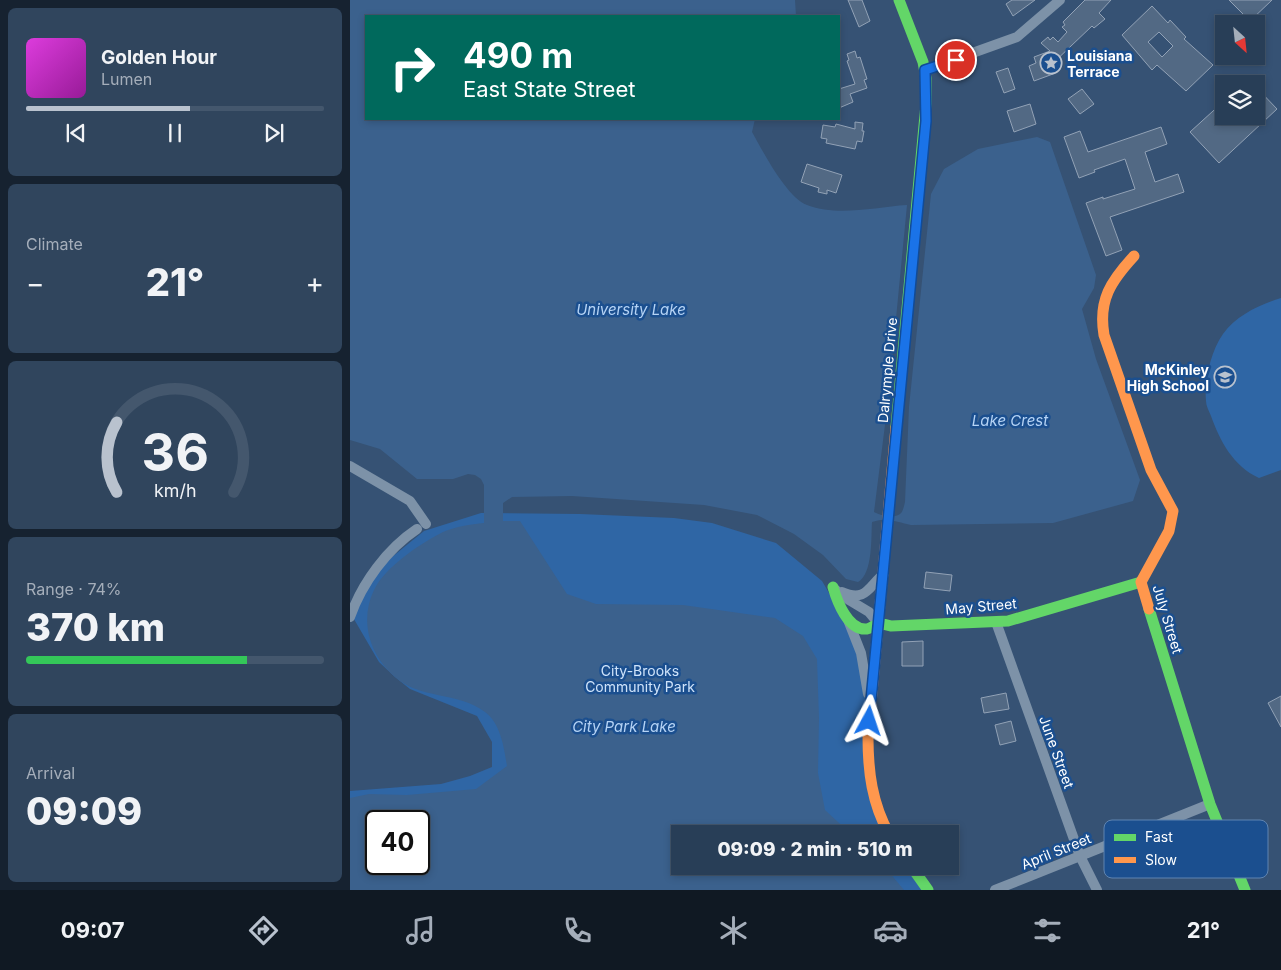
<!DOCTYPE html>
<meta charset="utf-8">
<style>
body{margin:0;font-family:Inter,sans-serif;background:#30455d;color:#f1f3f6;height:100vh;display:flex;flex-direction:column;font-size:19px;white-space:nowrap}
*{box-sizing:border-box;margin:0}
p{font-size:16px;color:#a5aeba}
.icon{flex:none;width:28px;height:28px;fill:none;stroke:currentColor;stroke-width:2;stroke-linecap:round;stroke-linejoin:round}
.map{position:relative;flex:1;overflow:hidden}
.drawer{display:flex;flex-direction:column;gap:8px;padding:8px;background:#162230;width:350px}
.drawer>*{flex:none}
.banner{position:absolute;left:15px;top:15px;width:475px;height:105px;border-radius:0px;box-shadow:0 2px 8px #0003,0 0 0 1px #44576d;background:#00695c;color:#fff;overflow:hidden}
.needle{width:32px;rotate:153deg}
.buttons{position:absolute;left:865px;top:15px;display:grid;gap:10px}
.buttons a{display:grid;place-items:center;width:50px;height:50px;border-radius:0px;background:#283e57;box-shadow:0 2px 8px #0003,0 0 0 1px #44576d;font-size:25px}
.speed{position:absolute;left:15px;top:810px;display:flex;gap:10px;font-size:25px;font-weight:700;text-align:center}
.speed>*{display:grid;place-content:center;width:65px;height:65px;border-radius:50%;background:#283e57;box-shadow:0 2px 8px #0003,0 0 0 1px #44576d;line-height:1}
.speed .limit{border:2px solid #111;border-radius:8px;background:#fff;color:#111}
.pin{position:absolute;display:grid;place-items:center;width:42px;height:42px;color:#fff;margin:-21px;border:2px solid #fff;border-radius:50%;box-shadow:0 1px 5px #0007}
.me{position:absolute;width:55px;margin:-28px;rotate:5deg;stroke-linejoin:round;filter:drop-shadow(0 0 4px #0008)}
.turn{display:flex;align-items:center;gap:18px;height:105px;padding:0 15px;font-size:22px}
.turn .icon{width:65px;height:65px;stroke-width:2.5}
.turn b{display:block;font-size:35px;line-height:42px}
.big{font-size:38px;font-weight:800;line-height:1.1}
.drawer .widget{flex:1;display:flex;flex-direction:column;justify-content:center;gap:8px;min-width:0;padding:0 18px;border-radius:8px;background:#30455d}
.drawer .dial{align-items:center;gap:0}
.dial svg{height:130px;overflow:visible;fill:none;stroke:#44576d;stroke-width:7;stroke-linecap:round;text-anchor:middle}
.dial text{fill:#f1f3f6;stroke:none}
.song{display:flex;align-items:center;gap:15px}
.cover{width:60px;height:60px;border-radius:8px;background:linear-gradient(135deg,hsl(300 70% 55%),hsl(300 70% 35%))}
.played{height:5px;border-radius:2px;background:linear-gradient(90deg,#b9c2ce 55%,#44576d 55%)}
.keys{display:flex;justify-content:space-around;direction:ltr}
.heat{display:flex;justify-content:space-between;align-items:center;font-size:28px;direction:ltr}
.charge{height:8px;border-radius:4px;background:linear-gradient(90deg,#34c759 74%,#44576d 0)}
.trip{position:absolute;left:321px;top:825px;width:288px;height:50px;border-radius:0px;background:#283e57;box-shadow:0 2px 8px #0003,0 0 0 1px #44576d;font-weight:800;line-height:50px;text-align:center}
.tabs{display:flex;height:80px;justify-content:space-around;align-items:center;background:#101923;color:#a5aeba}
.tabs .icon{width:35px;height:35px}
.tabs .selected{color:#b9c2ce}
.tabs b{font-size:22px;color:#f1f3f6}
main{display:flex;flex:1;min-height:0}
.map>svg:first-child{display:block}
</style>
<main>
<section class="drawer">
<div class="widget">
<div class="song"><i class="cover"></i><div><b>Golden Hour</b><p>Lumen</p></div></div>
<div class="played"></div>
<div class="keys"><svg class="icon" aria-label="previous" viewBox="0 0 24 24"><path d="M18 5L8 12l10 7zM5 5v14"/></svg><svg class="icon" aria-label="pause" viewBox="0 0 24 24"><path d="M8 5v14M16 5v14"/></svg><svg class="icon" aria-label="next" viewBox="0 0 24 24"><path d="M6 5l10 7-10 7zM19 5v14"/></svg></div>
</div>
<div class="widget"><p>Climate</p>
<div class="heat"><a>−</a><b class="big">21°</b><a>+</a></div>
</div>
<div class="widget dial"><svg viewBox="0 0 100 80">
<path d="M14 69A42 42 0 1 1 86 69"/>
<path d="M14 69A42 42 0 0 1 14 26" stroke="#b9c2ce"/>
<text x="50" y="56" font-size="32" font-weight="700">36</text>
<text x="50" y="72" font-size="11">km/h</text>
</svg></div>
<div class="widget"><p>Range · 74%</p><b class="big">370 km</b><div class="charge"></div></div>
<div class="widget"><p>Arrival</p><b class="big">09:09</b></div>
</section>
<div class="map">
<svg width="931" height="890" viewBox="0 0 931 890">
<rect width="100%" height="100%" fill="#365274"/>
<path fill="#2f66a5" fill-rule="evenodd" d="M931,298V470L909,478C883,466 870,441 861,416C859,411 856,406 856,401C854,380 861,351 873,334C887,315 909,305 931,298Z
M131,513L230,514L324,518L362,523L426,543L472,581L506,639L520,705L519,771L541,834H330V866H561L578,890H0V791L91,784L120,776L142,767V742L127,716L60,689L45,677L29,662L1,614L26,570L74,531ZM26,821H69V864H26Z"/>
<path fill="#3b618d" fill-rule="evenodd" d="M0,0H445L446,16H16V119H405L402,132C412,150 437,198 457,205C488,217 525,207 557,205L538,401L524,512C529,515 544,519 550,514C553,512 554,506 555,502L559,407L581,194L594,169L628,149L687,137L700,142L746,275L744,288L732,309L746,359L790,480L783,501L703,523L561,525C549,522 534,517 522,522C521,537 523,574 508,582L496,579L473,555L444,534L407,515L354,505L222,496L162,497L153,503V521H170L217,594L246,604L333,605L425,618L453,636L467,659L469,718L468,773L475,810L501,834H330V866H534L554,890H0V798L19,794L57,795L126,789L157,766C154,748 151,724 135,712C108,691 69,700 44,676C20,655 9,621 24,590C35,567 71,543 93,532C104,527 121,524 134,523V485L131,479L125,475L118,474L103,479H67L30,449L0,440ZM26,821H69V864H26Z"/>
<path fill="#526984" stroke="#92a2b6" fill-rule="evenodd" d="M498,0H512L520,21L509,27Z
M662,0H685L663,16L656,4Z
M735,0H761L749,13L755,19L744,28L742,26L700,66L703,74L684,81L679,66L686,63L684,57L700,51L691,43L698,37L700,40L703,37L708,42L717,32L712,27L715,25L713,22Z
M879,0H922L900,21Z
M802,6L818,23L820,20L836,37L834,39L863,65L836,91L807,65L802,70L772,35ZM809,32L823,46L812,57L798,42Z
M505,51L507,58L510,57L517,79L514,80L517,88L500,94L503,102L489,108V89L505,84L497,61L499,60L497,54Z
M658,68L665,89L654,93L646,72Z
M906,87L927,109L869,163L840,132L874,101V116H906V106L909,104L906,100Z
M732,89L744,104L730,114L718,99Z
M680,104L686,124L664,132L657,111Z
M505,122L513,123L512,131H514L512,142L507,141L505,149L476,143L477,139L471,138L473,125L485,127L486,124L505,129Z
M811,127L817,144L795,152L805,182L828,174L834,192L760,217L772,250L756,256L736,203L753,197V199L785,189L775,159L744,170L745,172L729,178L714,137L730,131L738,152Z
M457,164L492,175L486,193L477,190V194L468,192L469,188L451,182Z
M576,572L602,575L600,591L574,588Z
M573,641V666H552V642Z
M656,693L659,709L634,713L631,698Z
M931,696V727L918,703Z
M661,721L666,741L650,745L645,725Z"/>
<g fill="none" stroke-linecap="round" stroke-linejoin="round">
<path stroke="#7d92a8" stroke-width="10" d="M575,70L667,37L710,0
M0,466L60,501L76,524
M483,588L499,600L519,612L529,624
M492,592C517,603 519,585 534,574
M0,617C12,583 37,549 67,529
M498,620L511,653L518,694
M646,622L730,856L747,890
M645,890L860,804"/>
<path stroke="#63d668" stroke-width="11" d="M546,427L576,104V78L573,62L549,0
M483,587C487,601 498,631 517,629C521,628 525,625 529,624C532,624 538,625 541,626L658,621L791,582
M799,609L860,804L895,890
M561,866L578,890"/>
<path stroke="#ff974d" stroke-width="11" d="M784,256C761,281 748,300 754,335L801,470L823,511L819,531L791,582L799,609
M539,834C522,803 518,772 518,737L546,427"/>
</g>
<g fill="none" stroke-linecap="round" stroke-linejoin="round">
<g stroke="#114b97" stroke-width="12">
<path id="route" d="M519,721L576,121L575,70L606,60"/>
</g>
<use href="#route" stroke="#1a73e8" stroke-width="9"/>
</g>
<defs>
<g id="sight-ring" transform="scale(1.125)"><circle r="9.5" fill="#1b4f8f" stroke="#b9c2ce" stroke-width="1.5"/><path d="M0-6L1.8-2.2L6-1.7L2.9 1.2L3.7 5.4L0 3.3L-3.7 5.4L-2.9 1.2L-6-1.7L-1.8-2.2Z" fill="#b9c2ce"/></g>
<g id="school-ring" transform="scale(1.125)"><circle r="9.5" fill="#1b4f8f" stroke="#b9c2ce" stroke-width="1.5"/><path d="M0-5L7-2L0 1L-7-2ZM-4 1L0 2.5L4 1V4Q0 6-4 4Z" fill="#b9c2ce"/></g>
</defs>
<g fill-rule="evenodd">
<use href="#sight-ring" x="701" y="63"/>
<use href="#school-ring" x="875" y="377"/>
</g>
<g text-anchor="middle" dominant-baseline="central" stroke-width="5" stroke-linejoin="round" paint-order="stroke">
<g font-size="14" font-weight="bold" fill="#fff" stroke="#1b4f8f" text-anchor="start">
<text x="717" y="55">Louisiana<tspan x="717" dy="16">Terrace</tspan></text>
<text x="859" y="369" text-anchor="end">McKinley<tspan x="859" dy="16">High School</tspan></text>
</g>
<g font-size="14" fill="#fff" stroke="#1b4f8f">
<text transform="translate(537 370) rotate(-85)">Dalrymple Drive</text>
<text transform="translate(631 606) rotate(-5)">May Street</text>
<text transform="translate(818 619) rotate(73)">July Street</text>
<text transform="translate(707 752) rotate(70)">June Street</text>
<text transform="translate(706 851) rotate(-22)">April Street</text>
</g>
<g font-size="14" fill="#cfe3fa" stroke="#1b4f8f">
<text x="290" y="670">City-Brooks<tspan x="290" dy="16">Community Park</tspan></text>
</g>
<g font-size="15" font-style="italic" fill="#b5d3f5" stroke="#1b4f8f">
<text x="281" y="309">University Lake</text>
<text x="660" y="420">Lake Crest</text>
<text x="274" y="726">City Park Lake</text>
</g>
</g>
<rect x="754" y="820" width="164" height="58" rx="8" fill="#1b4f8f" stroke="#5f84b1" stroke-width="1"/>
<rect x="764" y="834" width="22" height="7" fill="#63d668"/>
<rect x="764" y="857" width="22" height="6" fill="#ff974d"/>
<g font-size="14" fill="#fff">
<text x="795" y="842">Fast</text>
<text x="795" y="865">Slow</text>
</g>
</svg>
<div class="buttons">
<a><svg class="needle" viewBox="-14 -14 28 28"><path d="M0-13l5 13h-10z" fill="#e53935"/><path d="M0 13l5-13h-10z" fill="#a5aeba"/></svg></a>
<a><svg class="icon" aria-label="layers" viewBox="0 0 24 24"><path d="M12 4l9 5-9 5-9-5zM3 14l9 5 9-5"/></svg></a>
</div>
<div class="speed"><div class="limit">40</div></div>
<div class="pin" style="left:606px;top:60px;background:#d93025"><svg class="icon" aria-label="arrive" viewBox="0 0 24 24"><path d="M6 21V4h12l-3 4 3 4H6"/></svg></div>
<svg class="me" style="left:519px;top:721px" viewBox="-20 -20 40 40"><path d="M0-17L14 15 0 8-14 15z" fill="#1a73e8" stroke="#fff" stroke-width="4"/></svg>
<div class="trip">09:09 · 2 min · 510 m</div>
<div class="banner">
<div class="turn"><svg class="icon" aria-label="right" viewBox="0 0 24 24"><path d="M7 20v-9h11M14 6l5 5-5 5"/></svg><div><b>490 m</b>East State Street</div></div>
</div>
</div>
</main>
<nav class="tabs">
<b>09:07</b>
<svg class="icon selected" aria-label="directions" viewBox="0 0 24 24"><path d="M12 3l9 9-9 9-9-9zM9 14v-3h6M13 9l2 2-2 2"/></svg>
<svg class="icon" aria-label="music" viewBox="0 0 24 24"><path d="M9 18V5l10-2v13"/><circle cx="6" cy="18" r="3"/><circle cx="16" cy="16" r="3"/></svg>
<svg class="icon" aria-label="phone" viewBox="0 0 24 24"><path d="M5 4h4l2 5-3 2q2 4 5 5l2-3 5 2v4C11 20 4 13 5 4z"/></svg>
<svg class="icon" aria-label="climate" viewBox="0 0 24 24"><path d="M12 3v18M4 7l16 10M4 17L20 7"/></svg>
<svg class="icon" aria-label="car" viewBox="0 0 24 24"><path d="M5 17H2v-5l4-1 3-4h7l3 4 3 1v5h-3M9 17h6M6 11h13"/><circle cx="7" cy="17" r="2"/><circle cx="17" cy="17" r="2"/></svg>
<svg class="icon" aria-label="filters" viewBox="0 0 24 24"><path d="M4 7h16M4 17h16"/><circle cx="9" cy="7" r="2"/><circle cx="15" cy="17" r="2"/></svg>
<b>21°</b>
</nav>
